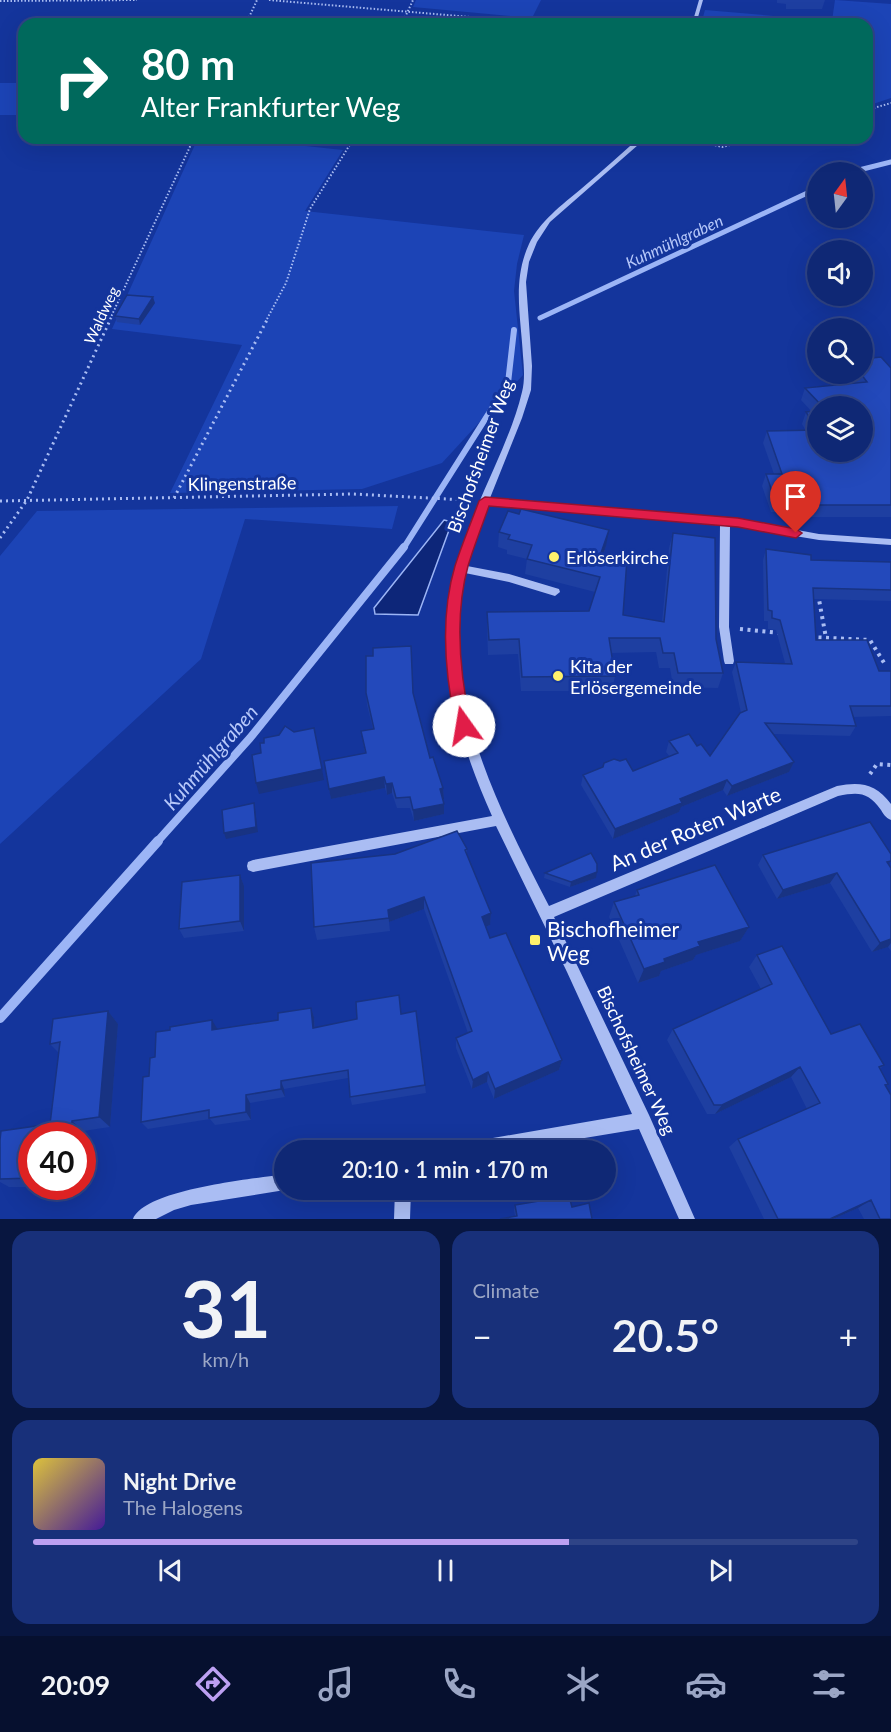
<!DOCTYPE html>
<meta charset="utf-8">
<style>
body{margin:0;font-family:Lato,sans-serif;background:#18307a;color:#f1f3f6;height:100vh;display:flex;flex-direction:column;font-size:22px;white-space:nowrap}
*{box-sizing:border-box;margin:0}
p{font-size:20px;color:#9ba6c5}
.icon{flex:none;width:33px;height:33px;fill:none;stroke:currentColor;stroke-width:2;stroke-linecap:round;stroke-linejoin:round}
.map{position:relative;height:1219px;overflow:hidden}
.side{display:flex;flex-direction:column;gap:12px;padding:12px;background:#081640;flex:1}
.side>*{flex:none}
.hud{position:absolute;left:18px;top:18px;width:855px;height:126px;border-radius:18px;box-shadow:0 6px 24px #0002,0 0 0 2px #2f4487;background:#00695c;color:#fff;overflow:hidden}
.needle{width:39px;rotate:15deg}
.fabs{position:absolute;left:807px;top:162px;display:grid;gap:12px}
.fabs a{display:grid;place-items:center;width:66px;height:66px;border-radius:50%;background:#0f2875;box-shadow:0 6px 24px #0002,0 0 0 2px #2f4487;font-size:30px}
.speed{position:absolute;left:18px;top:1122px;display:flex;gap:12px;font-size:30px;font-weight:700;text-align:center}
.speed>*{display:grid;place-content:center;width:78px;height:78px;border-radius:50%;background:#0f2875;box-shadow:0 6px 24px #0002,0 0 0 2px #2f4487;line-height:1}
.speed .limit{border:9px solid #d22;background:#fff;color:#111}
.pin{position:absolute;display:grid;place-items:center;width:51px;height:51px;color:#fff;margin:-62px -26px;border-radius:50% 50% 50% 0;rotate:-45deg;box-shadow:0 0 6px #0007}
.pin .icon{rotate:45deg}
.me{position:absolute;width:66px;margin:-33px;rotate:347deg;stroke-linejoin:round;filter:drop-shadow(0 0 4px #0008)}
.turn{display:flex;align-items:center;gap:21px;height:126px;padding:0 24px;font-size:27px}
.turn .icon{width:78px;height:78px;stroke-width:2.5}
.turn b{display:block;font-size:42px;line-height:51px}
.big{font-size:45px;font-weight:600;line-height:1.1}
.side .widget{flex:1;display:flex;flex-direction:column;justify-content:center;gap:9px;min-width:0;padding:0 21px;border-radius:18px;background:#18307a}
.side .dial{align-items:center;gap:0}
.dial b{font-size:78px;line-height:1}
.song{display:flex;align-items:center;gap:18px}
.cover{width:72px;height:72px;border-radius:9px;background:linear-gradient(135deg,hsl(50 70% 55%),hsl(260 70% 35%))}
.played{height:6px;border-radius:3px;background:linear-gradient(90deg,#bca0f2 65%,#2f4487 65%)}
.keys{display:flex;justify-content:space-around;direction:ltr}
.heat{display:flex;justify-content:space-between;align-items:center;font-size:33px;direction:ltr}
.side .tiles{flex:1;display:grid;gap:12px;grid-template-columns:1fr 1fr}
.widget:last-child{grid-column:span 2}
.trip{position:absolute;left:274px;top:1140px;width:342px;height:60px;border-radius:30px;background:#0f2875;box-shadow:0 6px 24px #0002,0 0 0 2px #2f4487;font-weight:600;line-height:60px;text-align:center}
.dock{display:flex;height:96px;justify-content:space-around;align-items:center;background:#06102f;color:#9ba6c5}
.dock .icon{width:42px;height:42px}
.dock .active{color:#bca0f2}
.dock b{font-size:27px;color:#f1f3f6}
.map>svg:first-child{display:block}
</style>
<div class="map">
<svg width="891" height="1219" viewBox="0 0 891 1219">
<rect width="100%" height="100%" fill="#14359c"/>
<path fill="#1c44b6" d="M416,0H541L532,18L413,7Z
M835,0L891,4V98L867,106V24H701L705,10L832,21Z
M0,83H24V115H0Z
M198,138H230L343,150L305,211L524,235L517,264L514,291L523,375L442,463L362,489L170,493L242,345L112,329Z
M398,506L392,529L245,519L201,659L0,844V556L37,511Z"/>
<path fill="#0d2679" stroke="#9cb5f6" stroke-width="1.5" d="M444,520L452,522L418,615L375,614L374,608Z"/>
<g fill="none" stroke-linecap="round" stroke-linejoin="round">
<path stroke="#9cb5f6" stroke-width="5" d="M851,172L891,162
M540,318L818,188"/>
<path stroke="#9cb5f6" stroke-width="6" d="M403,549L508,383L514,330"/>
<path stroke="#9cb5f6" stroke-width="8" d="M156,843L250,738L404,547"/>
<path stroke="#9cb5f6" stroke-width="10" d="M0,1018L158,841"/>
<path stroke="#aabdf3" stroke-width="2" stroke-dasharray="1.5 2" stroke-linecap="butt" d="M269,0L553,24
M0,1L137,0
M246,24L257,0
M402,24L413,0
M824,24L826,20
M867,110L891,103
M688,138L722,147L759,138
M110,319L194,138
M267,319L286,283L310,209L354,138"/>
<path stroke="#aabdf3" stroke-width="3" stroke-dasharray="2 4" stroke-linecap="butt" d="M174,498L268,318
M0,501L353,494L466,500
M0,538L27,500L111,318"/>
<path stroke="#aabdf3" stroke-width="4" stroke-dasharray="3 4.5" stroke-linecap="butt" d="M818,594L826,638
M740,629L780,633
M811,637L870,640L886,666
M870,774L877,764L891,765"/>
<path fill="#aabdf3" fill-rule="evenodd" d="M699,0H703L696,24H692Z
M639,138H646L550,222L537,242L529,262L526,282L532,366L531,390L522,418L490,498L738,519L819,534L891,539V545L819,540L730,525L729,627L734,661L733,664H725L724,661L719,627L720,524L487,504L469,557L467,566L509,574L559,589L560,592L555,596L509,582L465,573C437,691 497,805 549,906L837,786C861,781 876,784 891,804V820C885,817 884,815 881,810C868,792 859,792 838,796L554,917L649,1115L695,1219H679L639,1129L512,1150H462L464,1144L470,1142L632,1114L567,972L496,826L253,872L248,870L247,866L248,862L253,860L492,816C448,718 430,630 469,527C486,482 511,438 522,392C525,381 524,367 523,356C521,317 512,281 529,244C540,221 562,205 581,189C601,172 620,155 639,138Z
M285,1174V1190L191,1205L174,1210L156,1219H133C145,1189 254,1179 285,1174Z
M395,1190H411L410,1219H394Z"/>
</g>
<path fill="#1e3fa1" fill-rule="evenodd" d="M777,0H825L822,9H786V4L777,3Z
M155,303L140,325L117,322L115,316Z
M891,368V517H806L804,512H771L762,486L766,474H774L763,443L767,431H806L802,424L806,412H812L801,400L805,388L855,383L848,374H862ZM818,406H862L818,452Z
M499,532L606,546L604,553L623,615L662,622L669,548L673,533L716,639L723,673L718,688L673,687L670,668H659L656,652L611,653L615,676L612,691H521L518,654L488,655L487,627V612L589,611L595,592L525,574L527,559L507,554V550L498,547Z
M766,549L811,560L891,562V601L814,599L816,640L879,671H891V716L853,717L856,726L850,736L773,734L794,762L789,772L727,796L723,790L681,807L679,812L613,839L581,785L583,775L602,768L604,763L633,771L670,757L666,752L669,741L697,746L710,756L741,713L732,672L736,662L785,663L776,630L768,629V621H764L763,560Z
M366,693H413L430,758L443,788L444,799H442L444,804V814L414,821L410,808H397L392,793L387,795L385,788L331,799L324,761L365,753L361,731L373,729L367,705Z
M467,849V854L491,913L490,925L486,927L490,938L562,1060L559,1070L494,1099L487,1082L472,1089L456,1048V1038L468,1033L424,909L389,922L390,931L317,940L314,927Z
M763,855L890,866L891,868V951L888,947L872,952L830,883L777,899L758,865Z
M545,873L596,878L570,887L544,878Z
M240,875L244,886V931L184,938L179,929Z
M637,890L749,927L740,941L696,955L693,960L661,971L659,976L638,983L609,917L614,902L635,896Z
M757,955L831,1034L884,1065L880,1069L886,1086L891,1219H864L858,1208L833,1219H764L729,1147L738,1139L807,1109L791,1077L715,1114H707L667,1040L673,1029L761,989L749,967Z
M311,1008L314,1017L315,1028L401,1014L425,1085L426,1093L352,1105L350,1097L348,1078L284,1089L285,1097L250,1103L251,1120L215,1125L210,1119L148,1129L141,1122L155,1057L217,1029L278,1020Z
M108,1011L118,1024L110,1127L83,1131L82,1139V1136H32V1186L78,1187H9L0,1182V1140L50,1124L59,1053L50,1044Z
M515,1205L572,1207L515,1216L514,1210Z"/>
<path fill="#183383" d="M153,297L155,303L140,325L139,319Z
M609,530L606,546L599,568L601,553Z
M794,762L789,772L727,796L732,786Z
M322,769L324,780L259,794L256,783Z
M384,777L385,788L331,799L329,789Z
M727,780L723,790L681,807L679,812L613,839L615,829L680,799Z
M392,783V793L387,795L386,784Z
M443,788L444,799L440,800V789Z
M254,803L255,809L258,832L226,839L224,833Z
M444,804V814L414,821L413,810Z
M597,872L596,878L570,887L571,882Z
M837,873L830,883L777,899L783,890Z
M240,875L244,886V931L240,921Z
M424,897V909L389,922L388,910Z
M491,913L490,925L481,929L482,917Z
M749,927L740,941L696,955L693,960L661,971L659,976L638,983L644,969L698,942Z
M891,939V943L888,947L872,952L880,943Z
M311,1008L314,1017L315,1037L313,1028Z
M108,1011L118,1024L110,1127L99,1117Z
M212,1020L218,1030H212Z
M562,1060L559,1070L494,1099L495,1089Z
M800,1067L791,1077L715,1114L722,1105Z
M488,1072L487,1082L472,1089L473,1080Z
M281,1081L284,1089L285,1097L281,1089Z
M246,1095L250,1103L251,1120L246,1112Z
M72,1121L83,1131L82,1139V1136H70Z
M871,1200L858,1208L833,1219H830Z"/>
<path fill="#2349bb" stroke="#183383" stroke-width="1.5" d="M127,295L153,297L139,319L115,316Z
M881,357L891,368V505H810L808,500H775L766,474H782L767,431L817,430L806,412L818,411V452H862V406H822L805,388L867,382L861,374H862V359Z
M521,509L609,530L601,553L627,559L623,615L664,622L673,533L715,538L716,639L723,673H678L674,653H663L660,638H609L615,676L522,677L519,639L489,640L487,612L589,611L600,577L527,559L532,545L508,539L510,535L499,532L508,511L519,514Z
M766,549L811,555V560L891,562V590L813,588L816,640H867L879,671H891V706H850L856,726L765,723L794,762L732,786L727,780L680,799L682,803L615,829L583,775L603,767L604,763L614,759L620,761L626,759L633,771L678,753L669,741L689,734L697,746L701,744L710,756L740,713L747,710L736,662L792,664L780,620L772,618V611L768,610Z
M411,646L413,693L430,758L433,757L443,788L440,789L444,804L413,810L410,797L396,798L392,783L386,784L384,777L329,789L324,761L366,753L361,731L374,729L366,693V656H373V648Z
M285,726L294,732L314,728L322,769L256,783L252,755L261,753L260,743H264V738L279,735Z
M254,803L256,827L224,833L222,810Z
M870,822L891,854V861L887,862L891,868V939L880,943L837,873L783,890L763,855Z
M457,831L467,849L465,850L491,913L482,917L490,938L506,933L562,1060L495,1089L488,1072L473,1080L456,1038L472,1031L424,897L388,910L389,918L314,927L311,863L395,854Z
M591,853L597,864V872L571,882L545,873Z
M715,865L749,927L698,942L700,946L664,959L665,962L644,969L614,902L639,895L637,890Z
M240,875V921L179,929L182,882Z
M782,946L831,1034L860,1024L884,1065L879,1067L888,1084L885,1085L891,1095V1219H880L871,1200L830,1219H778L738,1139L820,1103L800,1067L722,1105H714L673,1029L772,984L757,955Z
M399,995L401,1014L416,1011L425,1085L350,1097L348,1070L281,1081V1089L246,1095V1112L209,1118V1110L141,1122L143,1077L149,1076L150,1058L155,1057L156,1032L170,1030V1027L212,1020V1030L278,1020V1013L311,1008L313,1028L357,1019L356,1002Z
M108,1011L99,1117L72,1121L70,1136H32V1178L0,1179V1140L1,1131L50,1124L60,1042L50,1044L53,1019Z
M569,1196L572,1207L589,1203L592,1219H500L517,1216L515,1205Z"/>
<path fill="#e11d48" stroke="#92132f" stroke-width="1.5" d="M485,497L738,518L796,529L802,533L796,538L738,527L489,506C482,526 474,546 468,566C454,617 460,675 471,726L469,730L464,732L458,730L456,726C445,675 440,616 455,566C462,544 471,523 479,501Z"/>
<g fill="#fff16c" stroke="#14359c" stroke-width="2">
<circle cx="554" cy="557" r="6"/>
<circle cx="558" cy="676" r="6"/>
<rect x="529" y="934" width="12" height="12" rx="3"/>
</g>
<g text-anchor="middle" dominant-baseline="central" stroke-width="6" stroke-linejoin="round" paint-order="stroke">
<g font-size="15" fill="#fff" stroke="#14359c">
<text transform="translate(101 315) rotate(-65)">Waldweg</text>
</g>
<g font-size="16" font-style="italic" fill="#b7c8fa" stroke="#14359c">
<text transform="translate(674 241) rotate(-25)">Kuhmühlgraben</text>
</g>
<g font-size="18" fill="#fff" stroke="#14359c">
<text transform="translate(480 456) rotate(-70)">Bischofsheimer Weg</text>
<text transform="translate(242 483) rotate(-1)">Klingenstraße</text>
<text transform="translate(637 1060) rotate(65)">Bischofsheimer Weg</text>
</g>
<g font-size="18" fill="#fff" stroke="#14359c" text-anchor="start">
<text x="566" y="557">Erlöserkirche</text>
<text x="570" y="666">Kita der<tspan x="570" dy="21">Erlösergemeinde</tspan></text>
</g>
<g font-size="20" font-style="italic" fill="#b7c8fa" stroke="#14359c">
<text transform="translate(210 757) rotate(-49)">Kuhmühlgraben</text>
</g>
<g font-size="21" fill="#fff" stroke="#14359c">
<text transform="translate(695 828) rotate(-23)">An der Roten Warte</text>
</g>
<g font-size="21" fill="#fff" stroke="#14359c" text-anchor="start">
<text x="547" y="928">Bischofheimer<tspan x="547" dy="24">Weg</tspan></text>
</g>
</g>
</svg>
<div class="fabs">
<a><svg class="needle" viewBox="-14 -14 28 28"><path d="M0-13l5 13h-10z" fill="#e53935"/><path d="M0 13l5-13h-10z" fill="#9ba6c5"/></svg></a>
<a><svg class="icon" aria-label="sound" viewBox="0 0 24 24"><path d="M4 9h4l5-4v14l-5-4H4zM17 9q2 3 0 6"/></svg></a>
<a><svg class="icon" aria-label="search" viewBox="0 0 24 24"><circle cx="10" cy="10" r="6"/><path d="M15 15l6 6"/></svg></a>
<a><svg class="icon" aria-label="layers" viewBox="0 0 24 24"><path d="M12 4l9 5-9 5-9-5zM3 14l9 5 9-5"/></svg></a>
</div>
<div class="speed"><div class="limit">40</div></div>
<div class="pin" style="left:796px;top:533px;background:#d93025"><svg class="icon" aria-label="arrive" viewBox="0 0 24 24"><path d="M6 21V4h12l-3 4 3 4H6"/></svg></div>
<svg class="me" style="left:464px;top:726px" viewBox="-20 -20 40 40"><circle r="19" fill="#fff"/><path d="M0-13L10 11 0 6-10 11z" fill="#e11d48"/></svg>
<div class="trip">20:10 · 1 min · 170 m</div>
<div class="hud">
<div class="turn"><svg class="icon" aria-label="right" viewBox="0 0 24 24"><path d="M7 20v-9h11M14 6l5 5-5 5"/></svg><div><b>80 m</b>Alter Frankfurter Weg</div></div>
</div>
</div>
<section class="side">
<div class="tiles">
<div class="widget dial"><b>31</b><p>km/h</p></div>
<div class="widget"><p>Climate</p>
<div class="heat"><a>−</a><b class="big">20.5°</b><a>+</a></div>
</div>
<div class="widget">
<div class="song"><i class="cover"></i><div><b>Night Drive</b><p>The Halogens</p></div></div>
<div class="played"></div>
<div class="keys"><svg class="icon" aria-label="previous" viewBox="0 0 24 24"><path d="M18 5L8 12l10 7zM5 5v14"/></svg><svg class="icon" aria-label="pause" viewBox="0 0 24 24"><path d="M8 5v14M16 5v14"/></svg><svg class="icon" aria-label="next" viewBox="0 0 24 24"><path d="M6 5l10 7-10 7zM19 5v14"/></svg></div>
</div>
</div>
</section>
<nav class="dock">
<b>20:09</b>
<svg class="icon active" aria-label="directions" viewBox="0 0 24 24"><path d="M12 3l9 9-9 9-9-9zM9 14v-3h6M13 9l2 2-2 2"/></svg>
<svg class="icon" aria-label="music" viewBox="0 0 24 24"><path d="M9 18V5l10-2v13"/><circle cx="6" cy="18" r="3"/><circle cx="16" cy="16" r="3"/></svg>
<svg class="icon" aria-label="phone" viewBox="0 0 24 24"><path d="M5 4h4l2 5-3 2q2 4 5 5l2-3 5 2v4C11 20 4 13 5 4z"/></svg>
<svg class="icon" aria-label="climate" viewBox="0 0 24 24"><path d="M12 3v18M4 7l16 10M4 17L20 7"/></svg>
<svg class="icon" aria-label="car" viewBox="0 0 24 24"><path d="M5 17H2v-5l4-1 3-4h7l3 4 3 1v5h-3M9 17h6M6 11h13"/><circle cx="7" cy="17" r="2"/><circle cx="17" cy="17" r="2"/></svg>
<svg class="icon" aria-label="filters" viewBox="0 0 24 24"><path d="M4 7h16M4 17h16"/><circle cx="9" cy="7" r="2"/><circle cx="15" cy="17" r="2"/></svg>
</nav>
